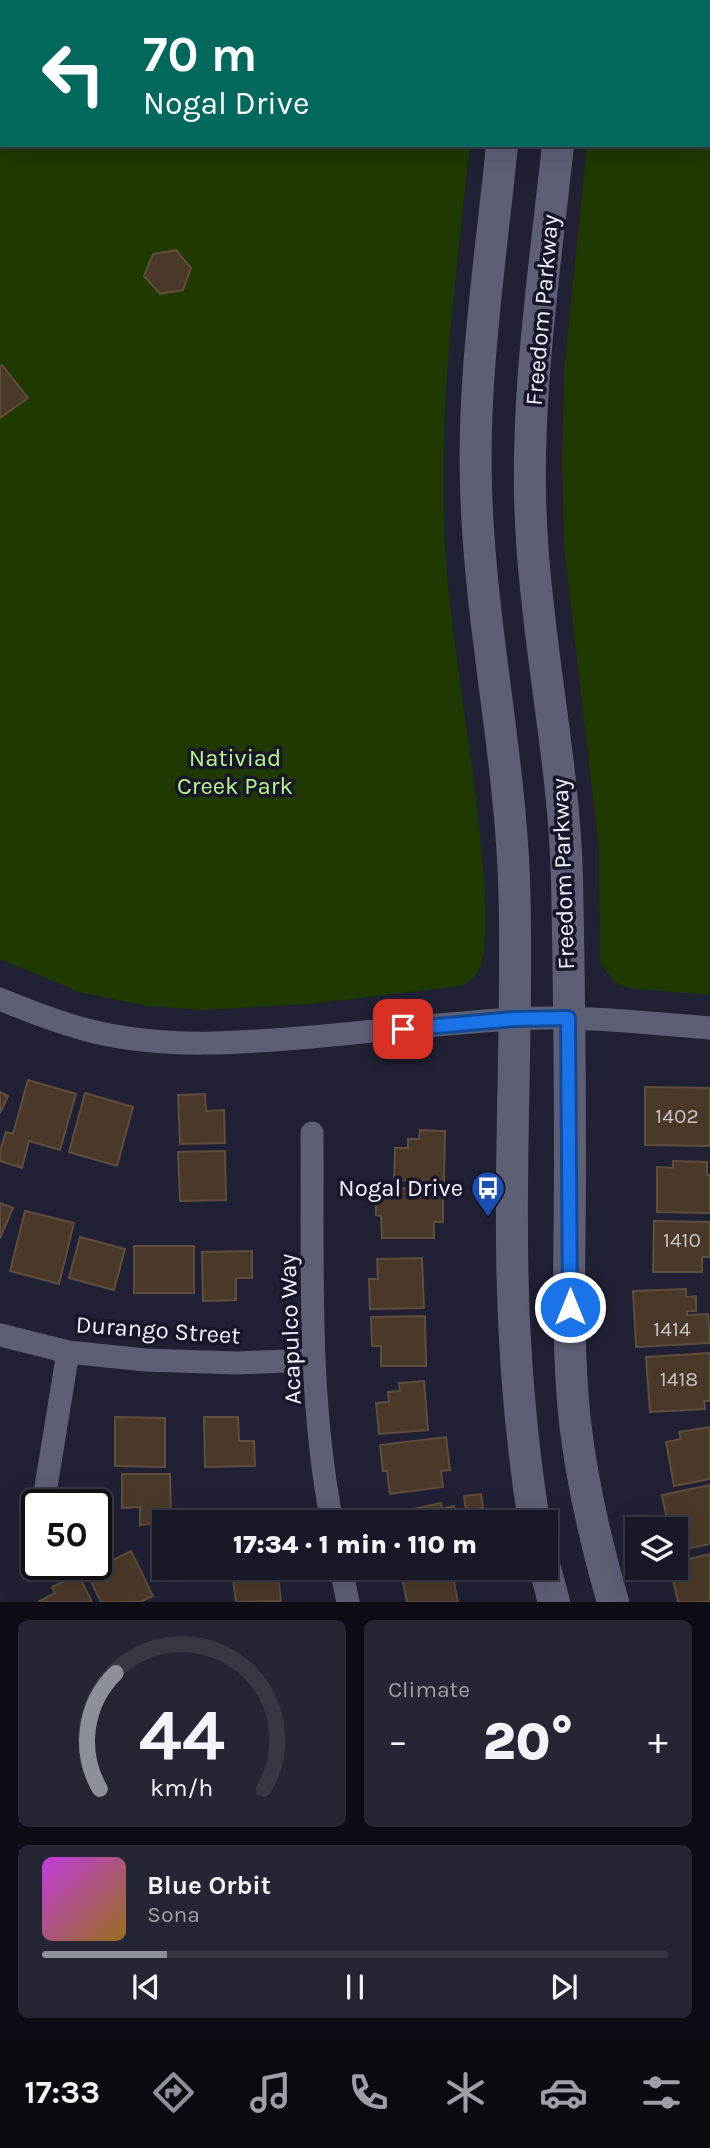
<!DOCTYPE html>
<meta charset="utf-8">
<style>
body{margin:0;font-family:Karla,sans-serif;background:#252633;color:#f1f3f6;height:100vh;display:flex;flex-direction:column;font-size:26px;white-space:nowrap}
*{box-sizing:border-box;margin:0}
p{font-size:23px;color:#9fa0a7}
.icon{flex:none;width:38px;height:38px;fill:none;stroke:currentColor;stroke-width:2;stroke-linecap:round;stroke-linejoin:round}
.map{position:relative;height:1602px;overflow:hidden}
.sheet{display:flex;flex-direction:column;gap:18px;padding:18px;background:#0d0e15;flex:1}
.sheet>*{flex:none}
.top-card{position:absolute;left:0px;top:0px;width:710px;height:147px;box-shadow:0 7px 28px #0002,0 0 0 2px #363844;background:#00695c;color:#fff;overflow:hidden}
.tools{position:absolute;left:625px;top:1517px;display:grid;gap:14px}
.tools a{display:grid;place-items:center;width:63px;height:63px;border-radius:0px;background:#181927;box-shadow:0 7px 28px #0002,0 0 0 2px #363844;font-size:35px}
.speed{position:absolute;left:21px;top:1489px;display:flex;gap:14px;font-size:35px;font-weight:700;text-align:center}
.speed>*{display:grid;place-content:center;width:91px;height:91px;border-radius:50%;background:#181927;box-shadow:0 7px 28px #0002,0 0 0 2px #363844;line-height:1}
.speed .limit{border:4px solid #111;border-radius:10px;background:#fff;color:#111}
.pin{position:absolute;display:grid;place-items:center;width:60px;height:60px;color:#fff;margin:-30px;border-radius:14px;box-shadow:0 4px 10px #0006}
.me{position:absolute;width:77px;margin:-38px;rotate:0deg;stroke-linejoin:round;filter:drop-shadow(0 0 5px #0008)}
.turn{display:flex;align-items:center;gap:24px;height:147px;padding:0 28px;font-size:32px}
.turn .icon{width:91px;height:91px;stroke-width:2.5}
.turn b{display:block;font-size:49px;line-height:60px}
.big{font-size:52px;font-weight:800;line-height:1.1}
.sheet .widget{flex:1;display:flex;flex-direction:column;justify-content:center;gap:10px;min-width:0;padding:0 24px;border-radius:10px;background:#252633}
.sheet .dial{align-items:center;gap:0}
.dial svg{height:182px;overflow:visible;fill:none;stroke:#363844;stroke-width:7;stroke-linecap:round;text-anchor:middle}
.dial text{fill:#f1f3f6;stroke:none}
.song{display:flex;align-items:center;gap:21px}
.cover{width:84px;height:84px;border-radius:10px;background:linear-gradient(135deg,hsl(290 70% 55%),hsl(40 70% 35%))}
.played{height:7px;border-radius:4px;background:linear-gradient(90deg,#8c9099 20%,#363844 20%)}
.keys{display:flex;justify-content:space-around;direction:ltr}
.heat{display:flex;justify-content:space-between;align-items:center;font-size:38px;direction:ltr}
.sheet .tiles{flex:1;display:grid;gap:18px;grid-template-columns:1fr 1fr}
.widget:last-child{grid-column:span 2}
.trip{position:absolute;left:152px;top:1510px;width:406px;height:70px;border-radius:0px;background:#181927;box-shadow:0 7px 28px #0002,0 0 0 2px #363844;font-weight:800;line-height:70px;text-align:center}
.dock{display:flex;height:112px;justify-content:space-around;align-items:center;background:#0a0a10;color:#9fa0a7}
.dock .icon{width:49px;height:49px}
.dock .current{color:#8c9099}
.dock b{font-size:32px;color:#f1f3f6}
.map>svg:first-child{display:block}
</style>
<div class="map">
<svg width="710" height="1602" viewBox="0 0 710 1602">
<rect width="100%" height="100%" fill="#202134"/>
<path fill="#1f3900" d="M0,0H482L2,2V145H470C455,284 436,423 446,563C452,631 463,700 472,768C477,809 496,940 478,972C475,978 467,982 462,986L308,1004L204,1010L147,1006L79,992L0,959Z
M598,0H710V995L627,988L614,982L600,963L599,850L564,546L562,464L564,371L587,145H709V2H598Z"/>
<path fill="#4a3929" stroke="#5f4d3d" stroke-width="2" d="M176,250L191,268L183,290L160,294L144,276L153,254Z
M2,365L28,398L0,418V366Z
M28,1080L76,1094L60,1150L29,1141L22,1168L0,1161V1151L6,1132L13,1134Z
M645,1087L710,1088V1146L645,1145Z
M0,1092L8,1096L0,1113Z
M85,1093L133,1107L117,1166L69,1152Z
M205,1094L206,1111L224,1110L225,1143L180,1144L178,1095Z
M420,1130L445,1131L444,1181L394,1180L395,1148H408V1139H419Z
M225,1151L226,1200L180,1201L178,1152Z
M673,1161L707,1162V1175H710V1213L657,1212V1167L673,1168Z
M376,1188H443V1222H434V1238H382L381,1216L376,1215Z
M0,1203L13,1208L0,1238Z
M25,1211L74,1223L59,1284L10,1271Z
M654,1221L710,1222V1257H702V1272H653Z
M80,1237L125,1249L114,1290L69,1278Z
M134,1246H194V1293H134Z
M252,1251V1278H236V1300L203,1301L202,1252Z
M422,1258L424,1308L370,1309L369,1279H378L377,1259Z
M686,1289V1297L696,1296V1311H687V1315L708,1314L710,1343L636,1347L633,1291Z
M425,1316L426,1366H381V1346H372L371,1317Z
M710,1353V1401H704L705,1409L650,1412L646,1357Z
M424,1381L428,1430L379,1434L376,1403L389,1402L388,1392L400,1391L399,1383Z
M115,1417L165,1418V1467L115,1466Z
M204,1417H238L239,1441H254L255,1466L205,1467Z
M710,1427V1479L674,1486L666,1442L681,1439L679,1432Z
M446,1437L450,1470L441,1471L443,1487L390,1494L387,1471H383L380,1445Z
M122,1474H170L171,1522L140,1525V1507L122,1508Z
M710,1485V1544L676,1551V1530H669L662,1495Z
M481,1494L483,1508L466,1511L464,1496Z
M441,1503L442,1509L454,1506L458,1522H399L396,1513Z
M265,1511L267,1522H201V1519Z
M131,1551L153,1596L140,1602H101L87,1573Z
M710,1554V1602H678L670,1568H676V1562Z
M277,1568L281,1601L236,1602L232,1572Z
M420,1568H451L458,1602H407L401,1572Z
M78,1574L92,1602H38L55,1593L52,1587Z"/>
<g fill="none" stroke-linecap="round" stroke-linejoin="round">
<path stroke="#5d5f75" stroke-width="23" d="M0,999C31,1012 62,1024 95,1032C167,1049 240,1043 312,1037C379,1031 446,1023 514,1019C579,1015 645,1023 710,1028
M312,1133C313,1263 307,1395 332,1522
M0,1335L68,1352L145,1360L237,1363L314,1360
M43,1505L68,1352
M341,1568L348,1602"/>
<path stroke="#5d5f75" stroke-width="32" d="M511,2V0
M568,2V0
M502,145C490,267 470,389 477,512C483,635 509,755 514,878C518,996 511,1114 512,1232C512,1330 519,1426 534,1522
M558,145C544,276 523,409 532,541C539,654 564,765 567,878C569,973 570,1069 570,1165C570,1250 566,1337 575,1422C582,1483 596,1543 613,1602
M545,1568L554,1602"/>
</g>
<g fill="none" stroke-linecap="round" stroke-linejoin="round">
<g stroke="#114b97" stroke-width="18">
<path id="route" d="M403,1029L514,1019L568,1018L570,1307"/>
</g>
<use href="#route" stroke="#1a73e8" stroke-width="12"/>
</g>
<defs>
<g id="bus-pin" transform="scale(1.75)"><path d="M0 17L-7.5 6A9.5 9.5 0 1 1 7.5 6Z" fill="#1a4fb4" stroke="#171729"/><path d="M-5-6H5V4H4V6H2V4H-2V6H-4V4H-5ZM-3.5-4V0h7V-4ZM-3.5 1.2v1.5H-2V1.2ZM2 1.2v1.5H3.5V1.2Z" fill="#fff"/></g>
</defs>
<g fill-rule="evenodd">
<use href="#bus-pin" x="488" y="1188"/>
</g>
<g text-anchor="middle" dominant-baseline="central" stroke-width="7" stroke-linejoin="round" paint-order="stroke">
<g font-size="21" fill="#c5c2c8">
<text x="677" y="1116">1402</text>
<text x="682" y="1240">1410</text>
<text x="672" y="1329">1414</text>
<text x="679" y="1379">1418</text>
</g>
<g font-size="24" fill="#eef0fd" stroke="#171729">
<text transform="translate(542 310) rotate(-85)">Freedom Parkway</text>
<text transform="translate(563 874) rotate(-92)">Freedom Parkway</text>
<text transform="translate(290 1329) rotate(-92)">Acapulco Way</text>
<text transform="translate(158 1330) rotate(4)">Durango Street</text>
</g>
<g font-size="24" fill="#b8f189" stroke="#171729">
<text x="235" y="758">Nativiad<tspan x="235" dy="28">Creek Park</tspan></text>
</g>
<g font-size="24" fill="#eef0fd" stroke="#171729" text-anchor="end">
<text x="463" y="1188">Nogal Drive</text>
</g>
</g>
</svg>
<div class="tools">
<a><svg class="icon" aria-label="layers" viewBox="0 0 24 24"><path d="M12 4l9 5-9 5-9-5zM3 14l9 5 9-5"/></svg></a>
</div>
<div class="speed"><div class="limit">50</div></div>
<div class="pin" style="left:403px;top:1029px;background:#d93025"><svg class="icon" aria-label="arrive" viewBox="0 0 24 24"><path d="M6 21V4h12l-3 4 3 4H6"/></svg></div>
<svg class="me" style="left:570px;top:1307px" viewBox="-20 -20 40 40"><circle r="17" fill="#1a73e8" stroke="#fff" stroke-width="3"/><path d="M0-11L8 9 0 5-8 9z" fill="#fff"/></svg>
<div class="trip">17:34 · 1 min · 110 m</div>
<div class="top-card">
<div class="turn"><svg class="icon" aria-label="left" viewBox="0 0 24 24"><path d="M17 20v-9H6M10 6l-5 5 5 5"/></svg><div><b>70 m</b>Nogal Drive</div></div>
</div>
</div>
<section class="sheet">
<div class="tiles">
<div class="widget dial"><svg viewBox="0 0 100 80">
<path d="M14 69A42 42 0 1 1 86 69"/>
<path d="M14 69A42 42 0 0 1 21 18" stroke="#8c9099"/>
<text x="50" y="56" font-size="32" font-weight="700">44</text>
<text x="50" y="72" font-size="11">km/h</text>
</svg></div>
<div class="widget"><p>Climate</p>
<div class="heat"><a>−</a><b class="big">20°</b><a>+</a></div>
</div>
<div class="widget">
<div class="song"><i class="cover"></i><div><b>Blue Orbit</b><p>Sona</p></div></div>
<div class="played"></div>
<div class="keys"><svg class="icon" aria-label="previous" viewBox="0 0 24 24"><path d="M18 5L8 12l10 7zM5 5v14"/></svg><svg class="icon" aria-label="pause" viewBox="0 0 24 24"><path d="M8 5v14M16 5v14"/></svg><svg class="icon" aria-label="next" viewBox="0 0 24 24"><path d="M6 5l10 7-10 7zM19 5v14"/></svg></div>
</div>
</div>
</section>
<nav class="dock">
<b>17:33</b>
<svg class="icon current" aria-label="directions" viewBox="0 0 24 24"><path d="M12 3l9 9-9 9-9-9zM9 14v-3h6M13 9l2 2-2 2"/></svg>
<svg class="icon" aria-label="music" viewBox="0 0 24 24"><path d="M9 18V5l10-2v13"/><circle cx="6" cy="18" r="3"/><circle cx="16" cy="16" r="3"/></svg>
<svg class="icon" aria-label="phone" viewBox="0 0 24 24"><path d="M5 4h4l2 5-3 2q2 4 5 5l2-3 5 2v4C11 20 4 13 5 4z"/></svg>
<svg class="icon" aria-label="climate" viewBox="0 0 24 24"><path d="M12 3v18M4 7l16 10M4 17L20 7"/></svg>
<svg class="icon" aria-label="car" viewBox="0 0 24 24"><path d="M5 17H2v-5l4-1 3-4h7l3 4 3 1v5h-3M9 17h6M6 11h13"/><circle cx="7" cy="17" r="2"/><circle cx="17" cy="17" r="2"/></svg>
<svg class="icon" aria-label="filters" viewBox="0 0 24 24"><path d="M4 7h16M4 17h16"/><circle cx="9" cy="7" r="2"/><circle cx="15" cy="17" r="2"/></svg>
</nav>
